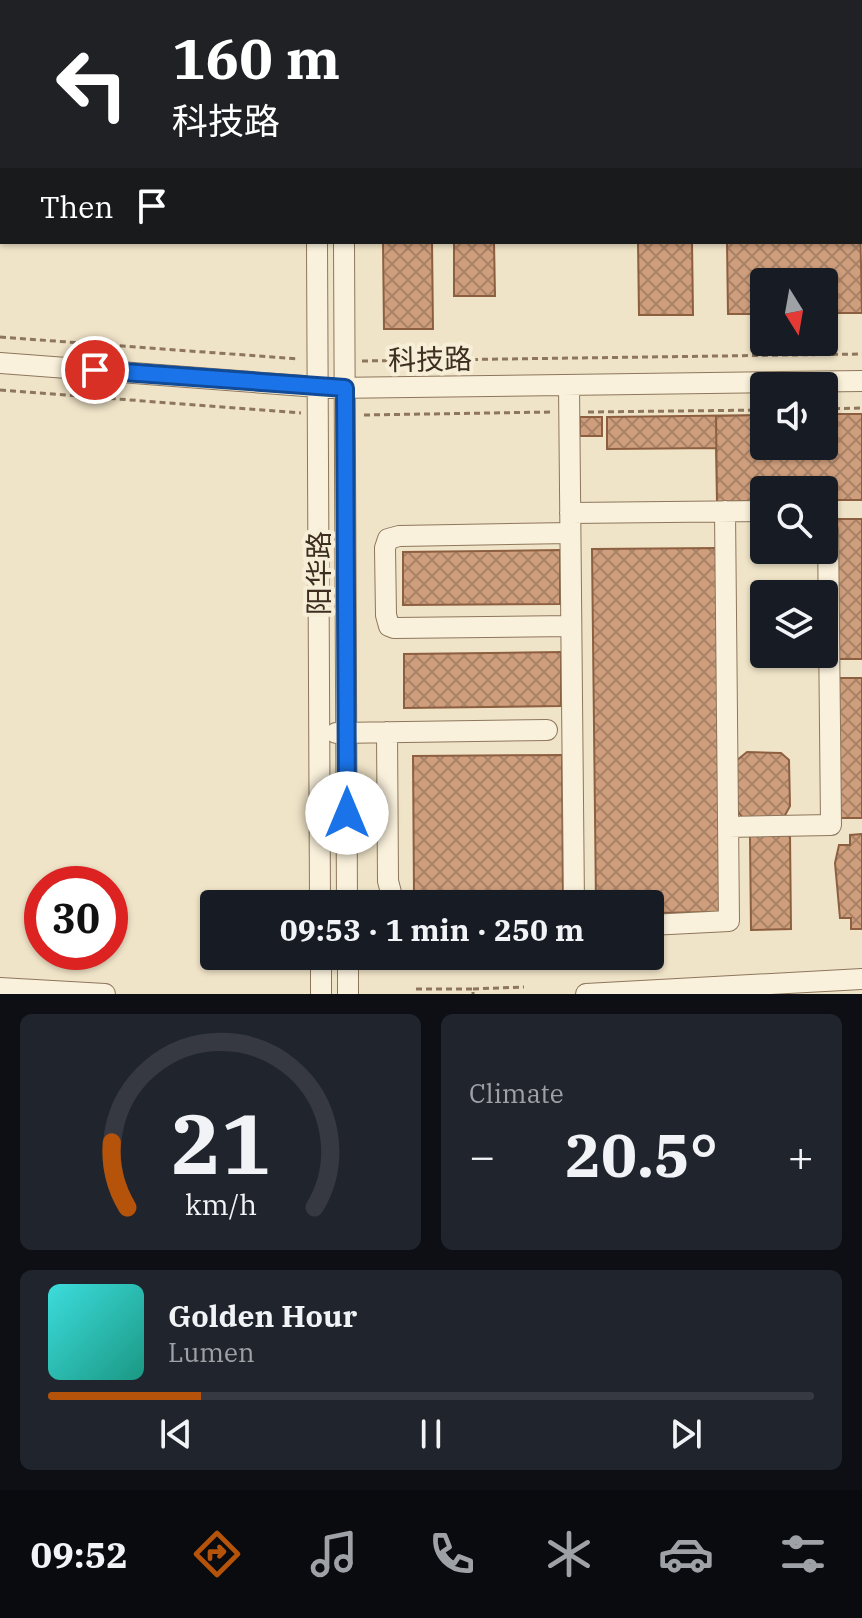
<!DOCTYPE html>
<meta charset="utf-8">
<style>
body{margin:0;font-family:"IBM Plex Serif","Noto Sans SC",serif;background:#20242c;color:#f1f3f6;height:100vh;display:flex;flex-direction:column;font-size:30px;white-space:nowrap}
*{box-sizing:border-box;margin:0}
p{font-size:26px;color:#9ea1a6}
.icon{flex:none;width:44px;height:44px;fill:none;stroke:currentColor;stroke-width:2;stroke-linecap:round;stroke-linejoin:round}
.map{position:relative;height:994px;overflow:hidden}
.drawer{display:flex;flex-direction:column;gap:20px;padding:20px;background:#0d0f14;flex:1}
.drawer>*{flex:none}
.guide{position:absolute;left:0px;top:0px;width:862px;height:244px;box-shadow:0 2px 6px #0004;background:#202124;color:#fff;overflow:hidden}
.needle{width:52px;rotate:169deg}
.tools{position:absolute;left:750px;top:268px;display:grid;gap:16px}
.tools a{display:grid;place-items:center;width:88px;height:88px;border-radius:8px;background:#171b24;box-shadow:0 2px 6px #0004;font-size:40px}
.speed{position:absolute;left:24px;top:866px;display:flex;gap:16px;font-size:40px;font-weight:700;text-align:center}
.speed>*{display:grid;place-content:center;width:104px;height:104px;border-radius:50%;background:#171b24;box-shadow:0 2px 6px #0004;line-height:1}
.speed .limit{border:12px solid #d22;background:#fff;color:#111}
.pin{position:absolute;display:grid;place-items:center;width:68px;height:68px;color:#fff;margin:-34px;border:4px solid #fff;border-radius:50%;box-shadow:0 2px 8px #0007}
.me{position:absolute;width:88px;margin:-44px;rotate:0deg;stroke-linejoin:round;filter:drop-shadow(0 0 6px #0008)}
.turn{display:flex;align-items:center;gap:28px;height:168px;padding:0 40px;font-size:36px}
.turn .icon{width:104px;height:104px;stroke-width:2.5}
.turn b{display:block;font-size:56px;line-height:68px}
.then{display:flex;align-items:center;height:76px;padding:0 40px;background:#0003;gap:16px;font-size:30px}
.big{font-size:60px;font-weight:700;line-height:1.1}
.drawer .widget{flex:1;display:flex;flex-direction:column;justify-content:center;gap:12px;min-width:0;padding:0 28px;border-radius:12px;background:#20242c}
.drawer .dial{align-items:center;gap:0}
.dial svg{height:208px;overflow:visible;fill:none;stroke:#363941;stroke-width:7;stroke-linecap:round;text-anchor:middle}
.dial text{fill:#f1f3f6;stroke:none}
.song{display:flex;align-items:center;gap:24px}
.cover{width:96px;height:96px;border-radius:12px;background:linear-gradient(135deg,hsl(180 70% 55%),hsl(170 70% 35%))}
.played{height:8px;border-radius:4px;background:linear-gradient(90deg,#b45309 20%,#363941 20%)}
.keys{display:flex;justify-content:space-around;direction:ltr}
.heat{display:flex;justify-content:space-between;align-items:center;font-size:44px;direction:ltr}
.drawer .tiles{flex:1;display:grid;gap:20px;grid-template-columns:1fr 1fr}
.widget:last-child{grid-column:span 2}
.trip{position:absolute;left:200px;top:890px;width:464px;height:80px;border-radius:8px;background:#171b24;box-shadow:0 2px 6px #0004;font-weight:700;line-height:80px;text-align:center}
.tabs{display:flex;height:128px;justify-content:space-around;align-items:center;background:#090b0e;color:#9ea1a6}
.tabs .icon{width:56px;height:56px}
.tabs .current{color:#b45309}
.tabs b{font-size:36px;color:#f1f3f6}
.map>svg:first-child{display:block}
</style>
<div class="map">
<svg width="862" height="994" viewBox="0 0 862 994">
<defs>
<pattern id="building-cross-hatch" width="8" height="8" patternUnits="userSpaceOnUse" patternTransform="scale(2)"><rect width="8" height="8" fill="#cf9f7d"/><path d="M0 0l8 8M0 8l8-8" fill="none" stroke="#a98266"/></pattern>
</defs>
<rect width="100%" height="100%" fill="#f0e4c8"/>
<path fill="url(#building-cross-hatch)" stroke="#8d5f41" stroke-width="2" d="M860,129H862V183H860Z
M860,216L862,313H824V282H764V314H728L727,242H860Z
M383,242H432L433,329H384Z
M454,242H494L495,296H454Z
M638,242H692L693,315H639Z
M824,414H862V500H824V490H764V501L717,502L716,416L764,415V446H824Z
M824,414H862V500H824V490H764V501L717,502L716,448L607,449V417L764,415V446H824Z
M580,417H602V436H580Z
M836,519H862V659H837Z
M717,548L721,912L650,913V904H596L592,549Z
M560,550V604L403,605V552Z
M561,652V706L404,708V654Z
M838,678H862V818H839Z
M747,752L781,753L789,760L790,806L784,817L744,819L737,811L736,761Z
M562,755L563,904H425L414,894L413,756Z
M862,834V929H851V918H840L835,863L839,845H850V835Z
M790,835L791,929L751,930L750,836Z"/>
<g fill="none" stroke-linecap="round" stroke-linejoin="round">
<g stroke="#8d765c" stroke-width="22">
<path id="minor" d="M316,0V2
M343,0V2
M860,2H862
M317,242L320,904
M344,242L347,904
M0,363L331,388L862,381
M569,385L574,904
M570,513L764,511
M570,533L399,536L388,539L385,548L386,615L389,626L394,628L571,626
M387,732L388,881L394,904
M336,733L547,730
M728,827L831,825L828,530L824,517
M650,925L729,921L725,511
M321,956V994
M348,956V994
M0,988L105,994
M586,994L862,979"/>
</g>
<path stroke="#8d765c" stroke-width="3" stroke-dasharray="6 4" stroke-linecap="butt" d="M0,337L299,359
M362,361L862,354
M0,390L301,413
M824,409L862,408
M588,412L764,410
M364,415L552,412
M416,989H473V994
M473,989L524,987"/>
<use href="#minor" stroke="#faf1dc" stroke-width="20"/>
</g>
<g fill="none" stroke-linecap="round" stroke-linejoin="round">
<g stroke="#114b97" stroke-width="20">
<path id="route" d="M95,370L345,388L347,813"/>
</g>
<use href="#route" stroke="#1a73e8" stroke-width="14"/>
</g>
<g text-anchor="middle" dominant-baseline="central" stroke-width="8" stroke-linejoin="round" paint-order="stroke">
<g font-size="28" fill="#3d2e20" stroke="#f7eed8">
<text transform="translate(430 359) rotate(-1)">科技路</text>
<text transform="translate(318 573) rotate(-90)">阳华路</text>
</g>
</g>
</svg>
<div class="tools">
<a><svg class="needle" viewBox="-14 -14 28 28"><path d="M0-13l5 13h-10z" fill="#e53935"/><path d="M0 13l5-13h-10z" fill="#9ea1a6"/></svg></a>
<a><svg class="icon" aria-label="sound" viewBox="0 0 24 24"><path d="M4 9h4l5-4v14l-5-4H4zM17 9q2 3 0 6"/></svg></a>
<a><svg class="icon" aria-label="search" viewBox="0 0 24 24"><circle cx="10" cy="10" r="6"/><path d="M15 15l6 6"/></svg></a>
<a><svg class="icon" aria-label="layers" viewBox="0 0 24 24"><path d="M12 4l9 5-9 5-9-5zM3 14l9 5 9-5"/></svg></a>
</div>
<div class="speed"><div class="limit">30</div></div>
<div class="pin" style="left:95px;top:370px;background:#d93025"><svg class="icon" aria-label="arrive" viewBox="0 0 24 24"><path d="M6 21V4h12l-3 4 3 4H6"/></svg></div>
<svg class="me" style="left:347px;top:813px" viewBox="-20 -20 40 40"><circle r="19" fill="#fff"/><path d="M0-13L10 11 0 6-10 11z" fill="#1a73e8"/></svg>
<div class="trip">09:53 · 1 min · 250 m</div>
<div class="guide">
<div class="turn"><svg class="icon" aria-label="left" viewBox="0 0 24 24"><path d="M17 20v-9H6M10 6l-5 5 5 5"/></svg><div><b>160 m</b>科技路</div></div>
<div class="then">Then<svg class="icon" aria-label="arrive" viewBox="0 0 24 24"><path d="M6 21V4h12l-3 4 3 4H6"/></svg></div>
</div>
</div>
<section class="drawer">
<div class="tiles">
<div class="widget dial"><svg viewBox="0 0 100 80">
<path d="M14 69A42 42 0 1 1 86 69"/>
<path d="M14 69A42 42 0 0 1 8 44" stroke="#b45309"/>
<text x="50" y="56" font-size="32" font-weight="700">21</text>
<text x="50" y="72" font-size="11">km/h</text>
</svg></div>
<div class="widget"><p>Climate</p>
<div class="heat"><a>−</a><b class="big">20.5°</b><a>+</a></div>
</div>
<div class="widget">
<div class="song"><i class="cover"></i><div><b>Golden Hour</b><p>Lumen</p></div></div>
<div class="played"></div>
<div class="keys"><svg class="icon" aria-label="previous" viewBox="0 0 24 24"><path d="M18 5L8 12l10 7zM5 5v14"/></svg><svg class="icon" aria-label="pause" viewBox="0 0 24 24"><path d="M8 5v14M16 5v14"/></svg><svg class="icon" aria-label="next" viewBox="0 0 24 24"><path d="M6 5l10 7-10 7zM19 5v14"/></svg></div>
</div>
</div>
</section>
<nav class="tabs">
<b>09:52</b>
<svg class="icon current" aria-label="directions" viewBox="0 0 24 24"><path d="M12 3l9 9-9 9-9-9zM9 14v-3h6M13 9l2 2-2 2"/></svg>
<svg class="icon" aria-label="music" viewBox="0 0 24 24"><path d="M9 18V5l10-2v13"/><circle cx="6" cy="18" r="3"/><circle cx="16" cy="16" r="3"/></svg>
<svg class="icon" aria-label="phone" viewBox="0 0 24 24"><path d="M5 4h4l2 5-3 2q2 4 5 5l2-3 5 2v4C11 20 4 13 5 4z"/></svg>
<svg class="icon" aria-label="climate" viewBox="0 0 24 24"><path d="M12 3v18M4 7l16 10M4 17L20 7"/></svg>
<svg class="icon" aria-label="car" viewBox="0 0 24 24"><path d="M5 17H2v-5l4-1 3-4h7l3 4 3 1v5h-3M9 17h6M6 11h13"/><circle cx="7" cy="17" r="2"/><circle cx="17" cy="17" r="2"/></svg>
<svg class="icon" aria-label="filters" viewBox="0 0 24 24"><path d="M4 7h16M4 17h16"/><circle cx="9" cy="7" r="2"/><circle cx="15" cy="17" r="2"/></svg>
</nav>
